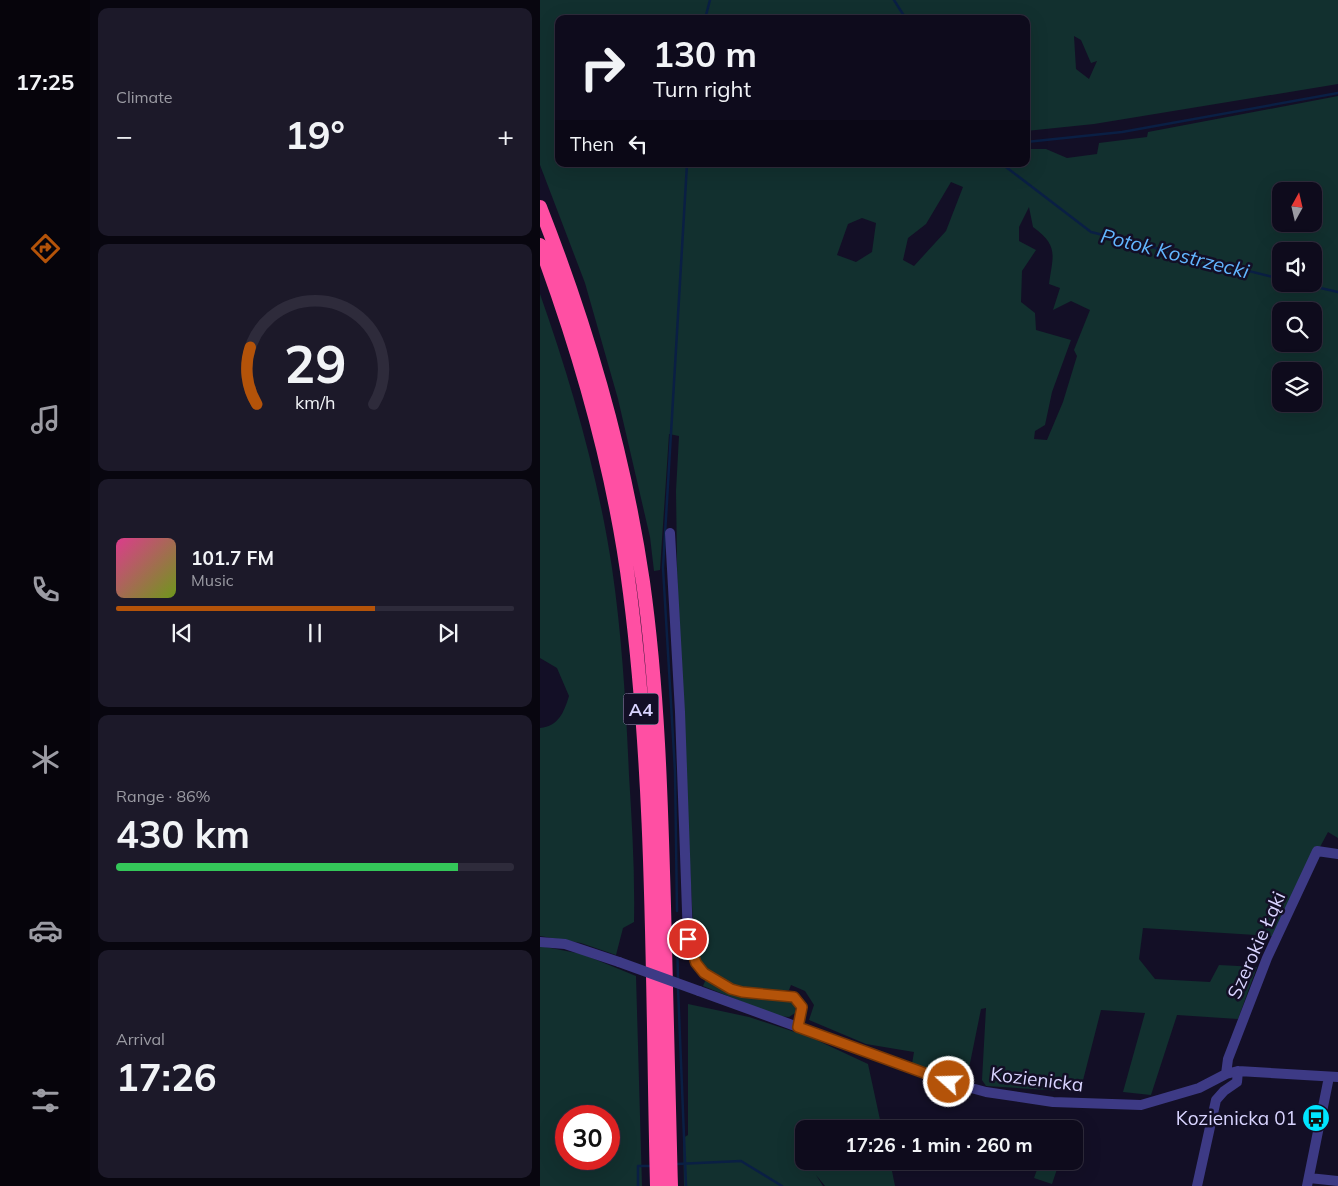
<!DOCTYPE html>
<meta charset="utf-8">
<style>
body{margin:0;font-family:Mulish,sans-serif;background:#1c1929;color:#f1f3f6;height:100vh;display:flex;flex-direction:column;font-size:19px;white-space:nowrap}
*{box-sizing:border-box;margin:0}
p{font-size:16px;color:#9b9ba3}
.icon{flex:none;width:28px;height:28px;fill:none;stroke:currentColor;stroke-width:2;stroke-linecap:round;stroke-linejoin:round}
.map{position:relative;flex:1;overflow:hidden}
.panel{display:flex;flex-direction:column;gap:8px;padding:8px;background:#08060f;width:450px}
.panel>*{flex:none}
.banner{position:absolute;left:15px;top:15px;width:475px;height:152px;border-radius:10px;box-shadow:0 5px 20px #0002,0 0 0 1px #2e2b3b;background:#0e0b1c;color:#f1f3f6;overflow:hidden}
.needle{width:32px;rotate:8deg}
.fabs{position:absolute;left:732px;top:182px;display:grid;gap:10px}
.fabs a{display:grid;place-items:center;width:50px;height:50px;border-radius:10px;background:#0e0b1c;box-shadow:0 5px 20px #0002,0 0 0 1px #2e2b3b;font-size:25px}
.speed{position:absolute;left:15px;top:1105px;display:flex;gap:10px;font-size:25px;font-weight:700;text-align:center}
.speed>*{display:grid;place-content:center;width:65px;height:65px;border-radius:50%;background:#0e0b1c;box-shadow:0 5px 20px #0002,0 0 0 1px #2e2b3b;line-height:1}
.speed .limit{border:8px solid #d22;background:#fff;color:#111}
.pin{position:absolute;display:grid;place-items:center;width:42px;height:42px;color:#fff;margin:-21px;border:2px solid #fff;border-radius:50%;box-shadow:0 1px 5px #0007}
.me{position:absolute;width:55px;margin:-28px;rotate:290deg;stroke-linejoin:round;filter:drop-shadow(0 0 4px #0008)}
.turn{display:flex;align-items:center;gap:18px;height:105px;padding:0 15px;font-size:22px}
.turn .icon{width:65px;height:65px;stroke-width:2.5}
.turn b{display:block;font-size:35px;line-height:42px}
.then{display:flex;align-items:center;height:48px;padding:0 15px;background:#0003;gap:10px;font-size:19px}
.big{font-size:38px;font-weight:700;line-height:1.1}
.panel .card{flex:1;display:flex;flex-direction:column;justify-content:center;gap:8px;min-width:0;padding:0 18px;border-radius:10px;background:#1c1929}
.panel .dial{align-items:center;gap:0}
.dial svg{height:130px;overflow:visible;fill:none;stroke:#2e2b3b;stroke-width:7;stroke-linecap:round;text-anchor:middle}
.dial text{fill:#f1f3f6;stroke:none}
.song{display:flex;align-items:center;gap:15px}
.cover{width:60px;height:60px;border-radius:8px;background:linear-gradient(135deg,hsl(330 70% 55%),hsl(80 70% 35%))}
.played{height:5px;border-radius:2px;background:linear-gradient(90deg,#b45309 65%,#2e2b3b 65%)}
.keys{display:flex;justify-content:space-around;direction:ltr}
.heat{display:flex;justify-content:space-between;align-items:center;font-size:28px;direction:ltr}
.charge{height:8px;border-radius:4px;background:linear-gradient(90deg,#34c759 86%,#2e2b3b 0)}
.trip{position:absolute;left:255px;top:1120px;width:288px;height:50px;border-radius:10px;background:#0e0b1c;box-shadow:0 5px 20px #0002,0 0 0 1px #2e2b3b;font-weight:700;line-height:50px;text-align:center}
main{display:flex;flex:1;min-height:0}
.tab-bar{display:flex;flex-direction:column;width:90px;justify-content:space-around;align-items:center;background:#06040b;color:#9b9ba3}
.tab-bar .icon{width:35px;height:35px}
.tab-bar .on{color:#b45309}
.tab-bar b{font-size:22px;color:#f1f3f6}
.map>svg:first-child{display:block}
</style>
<main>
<nav class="tab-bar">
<b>17:25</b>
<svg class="icon on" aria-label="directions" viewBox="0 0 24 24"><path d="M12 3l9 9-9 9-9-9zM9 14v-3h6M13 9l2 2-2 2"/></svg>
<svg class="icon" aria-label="music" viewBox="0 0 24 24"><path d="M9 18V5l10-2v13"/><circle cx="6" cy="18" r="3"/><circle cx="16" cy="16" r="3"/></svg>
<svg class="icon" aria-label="phone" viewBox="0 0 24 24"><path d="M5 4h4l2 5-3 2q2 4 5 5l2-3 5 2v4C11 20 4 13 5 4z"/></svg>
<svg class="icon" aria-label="climate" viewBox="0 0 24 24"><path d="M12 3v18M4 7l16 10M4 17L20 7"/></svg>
<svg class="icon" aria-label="car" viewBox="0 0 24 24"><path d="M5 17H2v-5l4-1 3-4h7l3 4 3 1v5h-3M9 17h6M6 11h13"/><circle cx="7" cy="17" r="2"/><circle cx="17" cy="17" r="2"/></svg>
<svg class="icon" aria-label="filters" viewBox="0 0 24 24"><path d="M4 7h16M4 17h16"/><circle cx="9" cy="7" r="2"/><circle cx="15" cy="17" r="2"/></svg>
</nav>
<section class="panel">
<div class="card"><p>Climate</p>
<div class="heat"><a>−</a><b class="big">19°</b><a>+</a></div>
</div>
<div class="card dial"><svg viewBox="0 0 100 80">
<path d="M14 69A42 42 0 1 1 86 69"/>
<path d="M14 69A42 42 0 0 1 10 34" stroke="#b45309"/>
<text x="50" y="56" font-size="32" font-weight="700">29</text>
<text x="50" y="72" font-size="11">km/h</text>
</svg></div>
<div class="card">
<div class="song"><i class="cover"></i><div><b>101.7 FM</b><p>Music</p></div></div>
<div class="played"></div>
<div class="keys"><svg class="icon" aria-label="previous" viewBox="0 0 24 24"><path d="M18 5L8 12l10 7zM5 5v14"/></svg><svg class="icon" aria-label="pause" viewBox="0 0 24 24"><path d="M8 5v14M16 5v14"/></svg><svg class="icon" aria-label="next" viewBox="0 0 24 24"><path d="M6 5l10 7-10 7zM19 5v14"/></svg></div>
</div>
<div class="card"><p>Range · 86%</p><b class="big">430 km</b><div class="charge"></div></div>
<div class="card"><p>Arrival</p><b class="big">17:26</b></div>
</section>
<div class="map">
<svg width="798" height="1186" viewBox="0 0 798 1186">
<rect width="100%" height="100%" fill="#130f26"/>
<path fill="#12302f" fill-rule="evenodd" d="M0,0H798V84L554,124L486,131V19H19V164H486V149H506L527,158L557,154L559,143L607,137L608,132L798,96V838L788,832L780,847L774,850L732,936L603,928L599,959L615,979L670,982L679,965L717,967L698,1019L637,1015L611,1095L583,1092L605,1013L561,1010L540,1092L446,1086L442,1080L446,1008L441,1009L427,1078L418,1080L372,1064L374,1052L326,1044L269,1020L274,1005L265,991L251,985L249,990C210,990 164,990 154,944L138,631L136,491L139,436L129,434L120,570L114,571L110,537L78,399L45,283L0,165ZM534,36L541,40L551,63L557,61L549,79L536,69ZM411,182L423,187L406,231L374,266L363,260L368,238L386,224ZM741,191H774V224H741ZM489,207L493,227C519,246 513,255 509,284L520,288L513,310L531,301L550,310L534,350L537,356L523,402L507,440L494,439L495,431L505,425L512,392L531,340L496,330L495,313L481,302L482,271L496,250L479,241V227ZM322,218L336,223L332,252L316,262L297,255L308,224ZM741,251H774V284H741ZM741,311H774V344H741ZM741,371H774V404H741Z
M0,294C31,382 58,475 72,568C82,636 86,705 89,775C92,824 95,873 94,922L83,928L76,955L41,943L0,936V728C19,726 24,712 29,696L17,668L0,658Z
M0,946L42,954L96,976L102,1186H0ZM26,1116H69V1159H26Z
M166,979L247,997L256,1003L255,1013L249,1017L238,1016L163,986Z
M148,1004L209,1017L270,1037L328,1064L342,1129H264V1161H350L355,1186H285L276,1175L283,1186H144L143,1138L148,1135Z
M500,1161H514L517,1169L512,1184L494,1178Z"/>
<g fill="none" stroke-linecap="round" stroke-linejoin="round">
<path stroke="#0a1f44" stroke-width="2.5" d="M354,0L366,19
M165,19L170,0
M486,142L582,132L798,93
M462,164L551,232L741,279
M763,284L798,292
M137,911L135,771L123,568L147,164
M137,929L138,980
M138,988L146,1186
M137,1164L201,1161L242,1186
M98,1186V1166H110"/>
<path stroke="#3d3a85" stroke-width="10" d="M130,533L140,712L148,939L156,963L164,973L191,989L202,992L254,997L262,1007L258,1027
M0,942L25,944L79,962
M159,991L409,1082L446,1092L513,1102L601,1105L659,1088L686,1074L698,1071L798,1077
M686,1074L688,1059L727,958L777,851L798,854
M769,1178L798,1181
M657,1186L676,1100L684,1091L697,1082L698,1071
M767,1186L789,1077"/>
<path stroke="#ff4fa3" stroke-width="14" d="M0,207C48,329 84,453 103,582C118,689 121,798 124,906C126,1000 128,1093 131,1186
M0,245C42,358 75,474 90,593C115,789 112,989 117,1186"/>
<path stroke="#3d3a85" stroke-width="10" d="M79,962L159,991"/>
</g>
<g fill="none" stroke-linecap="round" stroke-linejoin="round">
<g stroke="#753606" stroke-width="12">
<path id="route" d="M148,939L156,963L164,973L191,989L202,992L254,997L262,1007L258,1027L409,1082"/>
</g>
<use href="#route" stroke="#b45309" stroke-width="9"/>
</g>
<defs>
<g id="bus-disc" transform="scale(1.4375)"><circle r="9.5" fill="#00e5ff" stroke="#130f26"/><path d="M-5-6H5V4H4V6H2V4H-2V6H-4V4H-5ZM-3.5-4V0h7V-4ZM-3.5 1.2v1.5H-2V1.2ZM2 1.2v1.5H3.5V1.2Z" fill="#111"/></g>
</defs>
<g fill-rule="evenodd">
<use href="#bus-disc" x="776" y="1118"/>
</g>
<g text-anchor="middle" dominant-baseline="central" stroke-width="5" stroke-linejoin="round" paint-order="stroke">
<rect fill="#130f26" stroke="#9e99be" stroke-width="1" x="83.5" y="693.5" width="35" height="31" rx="4"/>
<g font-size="18" font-weight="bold" fill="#d9d4ff">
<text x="101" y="709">A4</text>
</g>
<g font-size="19" fill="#d9d4ff" stroke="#130f26">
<text transform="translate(716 945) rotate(-66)">Szerokie Łąki</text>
<text transform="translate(497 1079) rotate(7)">Kozienicka</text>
</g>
<g font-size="19" fill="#d9d4ff" stroke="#130f26" text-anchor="end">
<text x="757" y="1118">Kozienicka 01</text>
</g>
<g font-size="20" font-style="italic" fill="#62b6ff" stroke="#130f26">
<text transform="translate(635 253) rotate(14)">Potok Kostrzecki</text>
</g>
</g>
</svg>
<div class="fabs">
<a><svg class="needle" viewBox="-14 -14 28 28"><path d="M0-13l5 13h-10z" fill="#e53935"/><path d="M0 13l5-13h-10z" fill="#9b9ba3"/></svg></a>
<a><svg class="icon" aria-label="sound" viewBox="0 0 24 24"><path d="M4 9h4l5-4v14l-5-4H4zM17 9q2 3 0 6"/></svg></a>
<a><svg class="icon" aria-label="search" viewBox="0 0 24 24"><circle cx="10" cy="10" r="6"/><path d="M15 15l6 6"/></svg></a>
<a><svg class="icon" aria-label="layers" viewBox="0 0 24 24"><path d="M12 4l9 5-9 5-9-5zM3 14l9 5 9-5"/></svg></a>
</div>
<div class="speed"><div class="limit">30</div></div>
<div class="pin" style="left:148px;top:939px;background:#d93025"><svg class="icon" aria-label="arrive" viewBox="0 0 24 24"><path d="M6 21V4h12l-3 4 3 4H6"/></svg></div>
<svg class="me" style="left:409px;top:1082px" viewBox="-20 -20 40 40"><circle r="17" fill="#b45309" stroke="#fff" stroke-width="3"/><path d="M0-11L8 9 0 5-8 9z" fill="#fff"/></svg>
<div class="trip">17:26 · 1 min · 260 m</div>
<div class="banner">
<div class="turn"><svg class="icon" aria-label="right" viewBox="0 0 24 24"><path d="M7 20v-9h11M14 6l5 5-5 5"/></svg><div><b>130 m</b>Turn right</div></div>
<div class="then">Then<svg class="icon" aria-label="left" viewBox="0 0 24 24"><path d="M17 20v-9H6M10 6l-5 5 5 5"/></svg></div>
</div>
</div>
</main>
